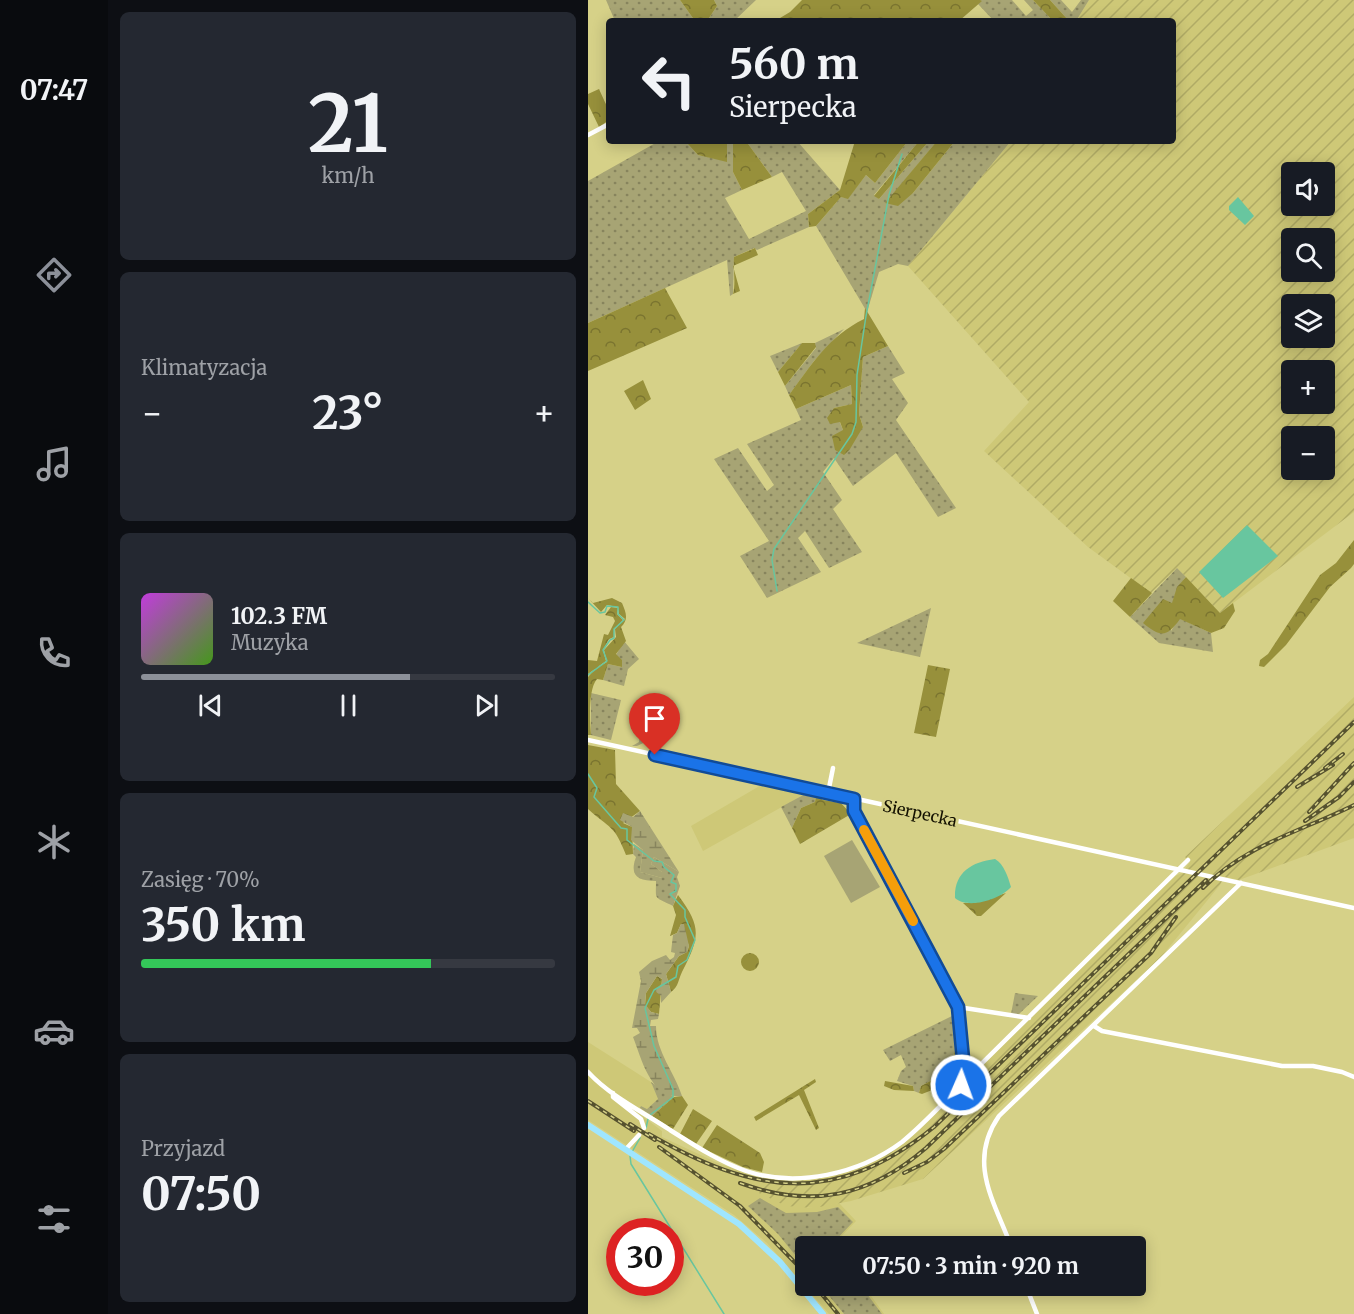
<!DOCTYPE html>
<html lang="pl">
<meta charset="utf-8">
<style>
body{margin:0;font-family:Merriweather,serif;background:#242831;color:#f1f3f6;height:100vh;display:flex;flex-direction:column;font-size:22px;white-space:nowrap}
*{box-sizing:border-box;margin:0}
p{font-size:20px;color:#9ea1a6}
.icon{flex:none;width:33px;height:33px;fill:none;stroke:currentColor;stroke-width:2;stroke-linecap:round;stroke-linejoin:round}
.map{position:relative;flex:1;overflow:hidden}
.details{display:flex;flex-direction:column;gap:12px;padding:12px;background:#0d0f14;width:480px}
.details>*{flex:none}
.top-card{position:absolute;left:18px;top:18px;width:570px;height:126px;border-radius:6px;box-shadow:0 3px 15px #0003;background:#171b24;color:#f1f3f6;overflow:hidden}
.controls{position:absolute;left:693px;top:162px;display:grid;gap:12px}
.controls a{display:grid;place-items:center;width:54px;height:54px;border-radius:6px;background:#171b24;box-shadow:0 3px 15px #0003;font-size:30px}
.speed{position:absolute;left:18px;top:1218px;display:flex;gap:12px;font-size:30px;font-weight:700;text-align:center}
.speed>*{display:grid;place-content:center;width:78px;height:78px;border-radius:50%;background:#171b24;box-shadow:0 3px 15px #0003;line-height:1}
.speed .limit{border:9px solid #d22;background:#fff;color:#111}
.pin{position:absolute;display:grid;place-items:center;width:51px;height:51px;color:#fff;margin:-62px -26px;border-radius:50% 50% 50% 0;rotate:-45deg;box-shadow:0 0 6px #0007}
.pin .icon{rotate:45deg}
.me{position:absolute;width:66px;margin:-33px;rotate:2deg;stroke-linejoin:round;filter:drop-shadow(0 0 4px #0008)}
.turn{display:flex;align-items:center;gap:21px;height:126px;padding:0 24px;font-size:27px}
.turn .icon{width:78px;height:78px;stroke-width:2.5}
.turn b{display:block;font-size:42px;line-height:51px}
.big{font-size:45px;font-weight:700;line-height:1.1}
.details .tile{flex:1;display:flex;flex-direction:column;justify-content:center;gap:9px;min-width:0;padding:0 21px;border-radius:9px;background:#242831}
.details .dial{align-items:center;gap:0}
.dial b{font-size:78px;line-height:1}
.song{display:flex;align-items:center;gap:18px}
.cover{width:72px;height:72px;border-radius:9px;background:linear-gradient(135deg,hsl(290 70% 55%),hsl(100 70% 35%))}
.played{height:6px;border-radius:3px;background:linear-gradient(90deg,#8c9099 65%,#363941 65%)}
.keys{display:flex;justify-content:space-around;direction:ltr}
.heat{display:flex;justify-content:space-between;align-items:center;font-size:33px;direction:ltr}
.charge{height:9px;border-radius:4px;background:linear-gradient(90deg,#34c759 70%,#363941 0)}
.trip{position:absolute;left:207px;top:1236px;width:351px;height:60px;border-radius:6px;background:#171b24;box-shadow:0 3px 15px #0003;font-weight:700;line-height:60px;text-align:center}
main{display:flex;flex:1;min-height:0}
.tab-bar{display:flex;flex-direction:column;width:108px;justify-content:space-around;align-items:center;background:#090b0e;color:#9ea1a6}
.tab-bar .icon{width:42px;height:42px}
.tab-bar .selected{color:#8c9099}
.tab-bar b{font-size:27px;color:#f1f3f6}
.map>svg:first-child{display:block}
</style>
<main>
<nav class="tab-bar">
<b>07:47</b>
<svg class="icon selected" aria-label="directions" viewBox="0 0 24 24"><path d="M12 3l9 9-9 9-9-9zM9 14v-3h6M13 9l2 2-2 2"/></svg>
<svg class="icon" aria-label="music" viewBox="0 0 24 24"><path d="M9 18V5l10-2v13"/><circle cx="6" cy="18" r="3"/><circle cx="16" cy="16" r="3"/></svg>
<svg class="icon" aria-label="phone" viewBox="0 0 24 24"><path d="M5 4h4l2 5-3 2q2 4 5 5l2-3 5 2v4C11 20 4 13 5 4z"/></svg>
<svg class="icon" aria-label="climate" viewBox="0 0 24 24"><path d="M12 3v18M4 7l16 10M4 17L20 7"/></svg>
<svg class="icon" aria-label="car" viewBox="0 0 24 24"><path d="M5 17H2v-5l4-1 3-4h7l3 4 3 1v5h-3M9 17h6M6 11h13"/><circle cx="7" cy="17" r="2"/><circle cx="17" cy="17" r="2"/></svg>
<svg class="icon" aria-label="filters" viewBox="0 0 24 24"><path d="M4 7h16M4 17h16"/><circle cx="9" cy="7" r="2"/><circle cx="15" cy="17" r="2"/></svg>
</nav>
<section class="details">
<div class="tile dial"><b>21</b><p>km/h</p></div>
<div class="tile"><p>Klimatyzacja</p>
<div class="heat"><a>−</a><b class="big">23°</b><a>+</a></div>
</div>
<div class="tile">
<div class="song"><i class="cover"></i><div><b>102.3 FM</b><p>Muzyka</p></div></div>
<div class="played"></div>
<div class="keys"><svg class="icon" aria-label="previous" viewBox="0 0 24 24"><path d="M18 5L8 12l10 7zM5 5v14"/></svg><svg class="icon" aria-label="pause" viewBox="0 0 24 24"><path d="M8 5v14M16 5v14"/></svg><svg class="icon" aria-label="next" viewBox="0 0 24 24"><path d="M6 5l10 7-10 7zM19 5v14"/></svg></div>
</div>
<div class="tile"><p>Zasięg · 70%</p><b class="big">350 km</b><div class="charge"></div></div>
<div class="tile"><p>Przyjazd</p><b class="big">07:50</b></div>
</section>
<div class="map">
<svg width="766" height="1314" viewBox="0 0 766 1314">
<defs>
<pattern id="industrial-furrows" width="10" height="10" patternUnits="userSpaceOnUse" patternTransform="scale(1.5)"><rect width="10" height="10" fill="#cec877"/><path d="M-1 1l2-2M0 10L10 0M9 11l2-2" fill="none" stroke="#b0ab65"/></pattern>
<pattern id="grass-dots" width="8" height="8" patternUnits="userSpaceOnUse" patternTransform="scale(1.5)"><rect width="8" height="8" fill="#a7a474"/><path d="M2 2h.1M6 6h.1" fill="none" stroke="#87845d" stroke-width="1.8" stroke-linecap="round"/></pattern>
<pattern id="forest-crowns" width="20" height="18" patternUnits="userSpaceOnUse" patternTransform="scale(1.5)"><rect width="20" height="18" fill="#97903b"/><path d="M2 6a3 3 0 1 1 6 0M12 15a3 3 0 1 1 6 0" fill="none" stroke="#7a742f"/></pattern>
<pattern id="wetland-marsh" width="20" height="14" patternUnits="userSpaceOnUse" patternTransform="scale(1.5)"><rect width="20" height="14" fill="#a7a474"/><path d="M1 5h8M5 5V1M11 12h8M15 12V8" fill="none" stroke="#87845d"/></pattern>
</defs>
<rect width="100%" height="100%" fill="#d6d188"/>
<path fill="#cec877" d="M175,784L219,793L115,851L103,826Z
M0,1042L63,1082L70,1099L59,1109L53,1106L49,1112L74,1131V1137L132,1164L171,1176L220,1208L251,1203L268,1221L244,1246H218V1286H276L296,1314H241L179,1243L146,1215L0,1120Z"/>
<path fill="url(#industrial-furrows)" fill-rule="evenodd" d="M501,0H766V512L632,613L589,568L563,593L500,547L396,451L441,402L320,266L423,141H585V21H488ZM704,172H736V206H704ZM704,238H736V272H704ZM704,304H736V338H704ZM704,370H736V404H704ZM704,436H736V470H704Z
M766,697V838L651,880L636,877L632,885L573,957L335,1179L263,1201L226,1208L198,1206L169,1192L171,1176L221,1179L284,1162L320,1139L529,932L587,876L594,873L602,862L597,857Z"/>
<path fill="url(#grass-dots)" d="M18,0H92L107,21H27Z
M126,0H168L146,21H119L129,6Z
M392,0H424L438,16L445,10L436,0H445L465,21H406L390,4Z
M462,0H473L484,12L493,0H501L488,21H481Z
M71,141H97L110,155L139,161V141H145V172L154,190L137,198L161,239L218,211L194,172L184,177L158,141H209L252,190L220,214L221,227L169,250L166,248L146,257L145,294L142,296L139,260L0,323V181Z
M320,141H331L286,195L291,199L341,141H349L298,203L325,193L367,141H423L320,266L310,264L291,272L279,312L228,226L253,197L260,198L278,175L287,183Z
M256,329L226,361L201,395L197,386L228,348L227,343Z
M214,343L190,372L182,356Z
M300,346L317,373L304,379L320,403L308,420L368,508L350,517L308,453L265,486L246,458L235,472L254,500L245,509L274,552L241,568L217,531L210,538L233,572L179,598L152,556L181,541L126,459L150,448L179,491L186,485L159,444L213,420L208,409L263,385L264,404L246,408L255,430L275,427L271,414L275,357Z
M589,568L598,577C583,594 583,610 583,631L591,618L623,633L625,652L571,643L542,617Z
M343,608L332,657L269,643Z
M36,641L51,659L40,669L36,686L15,680L20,664L34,667L28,655Z
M3,693L33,700L23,740L3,735Z
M54,707L68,737L49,746H44L51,742Z
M219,793L228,795L227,802L213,808L204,828L193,807Z
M46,844L55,850L52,872L74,878V872L63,864L66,857L91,872L89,877L92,886L85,906C65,896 68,901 68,881C50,881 41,876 48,857L45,854Z
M427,993L450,996L430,1015L423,1014Z
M366,1015L368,1047L361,1071L333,1086L331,1093L326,1091L325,1086L309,1081L313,1071L318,1067L313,1055L302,1061L295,1050Z
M63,1082L86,1097L64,1116L52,1108L53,1106L59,1109L70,1099Z
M172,1198L198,1213L229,1212L250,1207L265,1222L242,1246H218L217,1267L190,1234L160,1206Z
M233,1286H273L294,1314H256Z"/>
<path fill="url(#forest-crowns)" d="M92,0H126L129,6L119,21H107Z
M214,0H392L394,1L371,21H187L202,12Z
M445,0H462L481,21H465Z
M11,89L21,111V120L11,127L0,104V94Z
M97,141H139V162L110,155Z
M145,141H158L184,177L154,190L145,172Z
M267,141H320L287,183L278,175L260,199L253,197L228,226L221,227L220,214L252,190Z
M331,141H341L291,199L286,196Z
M349,141H367L325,193L310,206L297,203Z
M167,248L170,255L145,266L152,291L145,294C148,282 145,270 146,257Z
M77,288L99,328L0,371V323Z
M277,308L300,346L275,357L271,414L275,427L262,449L256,455L247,450L244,436L255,430L252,422L242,424L239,418L246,408L264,404L263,385L208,409L201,395C224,364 241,336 276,319Z
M214,343H227L228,347L197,386L190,372Z
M55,380L63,399L47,410L36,391Z
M766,540V564L763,568L742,587L698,645L676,667L671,666L672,660L680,654L732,575L748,563Z
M598,577L632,613L645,603L647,611L636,628L623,633L592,619C579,637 573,638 555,623L575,599L584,603L589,587Z
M543,578L564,593L542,617L525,601Z
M0,598L5,603L24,598L34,603C38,613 41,619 33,627L38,641L28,654L34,660V667L20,664L15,680L9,679C0,689 2,721 3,735H0V677L8,668L19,662L16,650L28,637L27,629L37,619L31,614L30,607L19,605L13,612Z
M23,607L30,608L29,614L35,620L26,629V637L21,639L15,650L18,661L0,674V660L9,661L16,634L20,635L27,621L25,617L17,615Z
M340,665L362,669L348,737L326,733Z
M0,745L27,750L28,784L52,811L35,823L44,827L45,854L38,855C26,824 22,829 0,809Z
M228,795L235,800L253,803L263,814L212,844L204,828L213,808L227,802Z
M418,893L393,916H389L375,903H386Z
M90,895C115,928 111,938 94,972C90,980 91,986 83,992L78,974L91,956L99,952L101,946L93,924L89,933L82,936L88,915L85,906Z
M153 962a9 9 0 1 1 18 0a9 9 0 1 1-18 0Z
M69,976L74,979L71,1014L63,1012L57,1005L58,993Z
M368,1047L369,1081L363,1087L362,1083L334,1094L331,1093L333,1086L361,1071Z
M227,1079L228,1082L216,1090L231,1128L228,1130L211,1095L168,1121L166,1117Z
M297,1081L325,1086L326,1091L306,1090L296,1086Z
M94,1096L100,1105L85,1129L64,1116L86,1097Z
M105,1109L124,1121L108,1144L92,1134Z
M129,1125L172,1153L176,1162L174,1172L155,1167L114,1148Z"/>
<path fill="url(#wetland-marsh)" d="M52,811L91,872L66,857L63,864L74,872V878L52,872L55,850L43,840L44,827L32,820L35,813L45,817Z
M93,924H96L101,946L99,952L91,956L78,974L83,992L73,1003V996L67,991L74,983V979L69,976L58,993L57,1004L63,1012L71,1014L70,1019L63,1020L62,1026H68C68,1052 87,1073 94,1096C63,1100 54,1060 45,1037L52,1033L49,1028H44L53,981L51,972L64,961L78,955L82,960L86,957L87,953L83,952L85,935L89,933Z"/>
<path fill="#a7a474" d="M264,840L292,887L263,903L236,856Z"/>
<path fill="#68c69f" d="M650,197L666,216L657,225L641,210V206Z
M659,525L690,556L635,598L611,572Z
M407,859C416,864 420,877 423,887C413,899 380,910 367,898C366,873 383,862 407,859Z"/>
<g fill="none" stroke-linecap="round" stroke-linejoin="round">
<path stroke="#68c69f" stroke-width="1.5" d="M189,591L184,560L186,549L264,434L268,422L269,375L278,316L301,195L314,154
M0,602L12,613L17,612L19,606L30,607V614L36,620L26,629V638L22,640L15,650L19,661L0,675
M0,774L9,788L6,797L33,828L39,829V840L66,861L74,862L76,867L86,875L83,882L88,884V891L82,894L97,910V917L107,940L99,960L90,966L88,977L66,990L57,1008L66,1046L85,1089V1097L62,1115
M58,1128L60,1119
M44,1152L52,1138
M42,1156L43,1164L136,1314"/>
<path stroke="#fff" stroke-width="4.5" d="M0,135L21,124
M0,740L766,908
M240,793L245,768
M370,1007L441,1018
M506,1026L514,1031L694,1066H725L754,1072L766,1077
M0,1072C22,1096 55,1112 82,1130C106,1145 130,1161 158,1171C209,1188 271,1174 314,1142C335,1125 354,1104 373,1085L377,1080L370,1007L266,811V799
M377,1080L600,860
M25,1093V1097L53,1119L56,1128
M38,1149L51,1135
M423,1246C406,1201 379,1162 411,1116L653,883
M438,1286L449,1314"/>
<path stroke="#9fe6ff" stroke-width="6" d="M0,1125L151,1224L192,1262L235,1314"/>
<g stroke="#56522f" stroke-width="4">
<path id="rail" d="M737,768L755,754
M709,787L745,765
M721,812L766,763
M717,821L751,797L766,782
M615,888C657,845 714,831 766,805
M0,1101L46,1131
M42,1124L67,1140
M61,1134C167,1195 247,1207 346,1127L766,722
M71,1147L152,1206L218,1274
M316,1173L339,1162L356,1149L563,953L588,917
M152,1183C223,1209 281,1197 338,1148L618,880
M227,1286L250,1314"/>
</g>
<use href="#rail" stroke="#d6d188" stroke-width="1.5" stroke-dasharray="4.5" stroke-linecap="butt"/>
</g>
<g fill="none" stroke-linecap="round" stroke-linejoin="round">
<g stroke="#114b97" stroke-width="15">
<path id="route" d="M67,755L266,799V811L370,1007L377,1080L373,1085"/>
</g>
<use href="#route" stroke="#1a73e8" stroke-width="10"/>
<path stroke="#f59e0b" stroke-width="10" d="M276,830L325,921"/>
</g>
<g text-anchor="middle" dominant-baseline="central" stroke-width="6" stroke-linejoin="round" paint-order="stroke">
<g font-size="16" fill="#131000" stroke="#d6d188">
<text transform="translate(332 813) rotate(12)">Sierpecka</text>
</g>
</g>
</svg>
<div class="controls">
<a><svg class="icon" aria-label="sound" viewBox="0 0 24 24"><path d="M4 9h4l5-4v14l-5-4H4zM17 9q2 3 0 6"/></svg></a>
<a><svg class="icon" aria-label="search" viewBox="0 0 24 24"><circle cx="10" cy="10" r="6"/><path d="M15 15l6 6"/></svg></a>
<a><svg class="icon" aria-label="layers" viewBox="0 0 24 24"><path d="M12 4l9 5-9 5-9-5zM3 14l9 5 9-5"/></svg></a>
<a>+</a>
<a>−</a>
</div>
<div class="speed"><div class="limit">30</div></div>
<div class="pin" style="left:67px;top:755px;background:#d93025"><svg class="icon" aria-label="arrive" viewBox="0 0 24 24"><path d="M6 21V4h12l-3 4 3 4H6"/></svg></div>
<svg class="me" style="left:373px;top:1085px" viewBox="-20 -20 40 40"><circle r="17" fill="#1a73e8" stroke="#fff" stroke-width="3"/><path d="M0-11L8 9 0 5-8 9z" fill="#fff"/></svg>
<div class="trip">07:50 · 3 min · 920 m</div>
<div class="top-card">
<div class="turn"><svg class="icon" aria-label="left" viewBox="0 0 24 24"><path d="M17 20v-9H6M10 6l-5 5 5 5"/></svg><div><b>560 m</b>Sierpecka</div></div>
</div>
</div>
</main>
